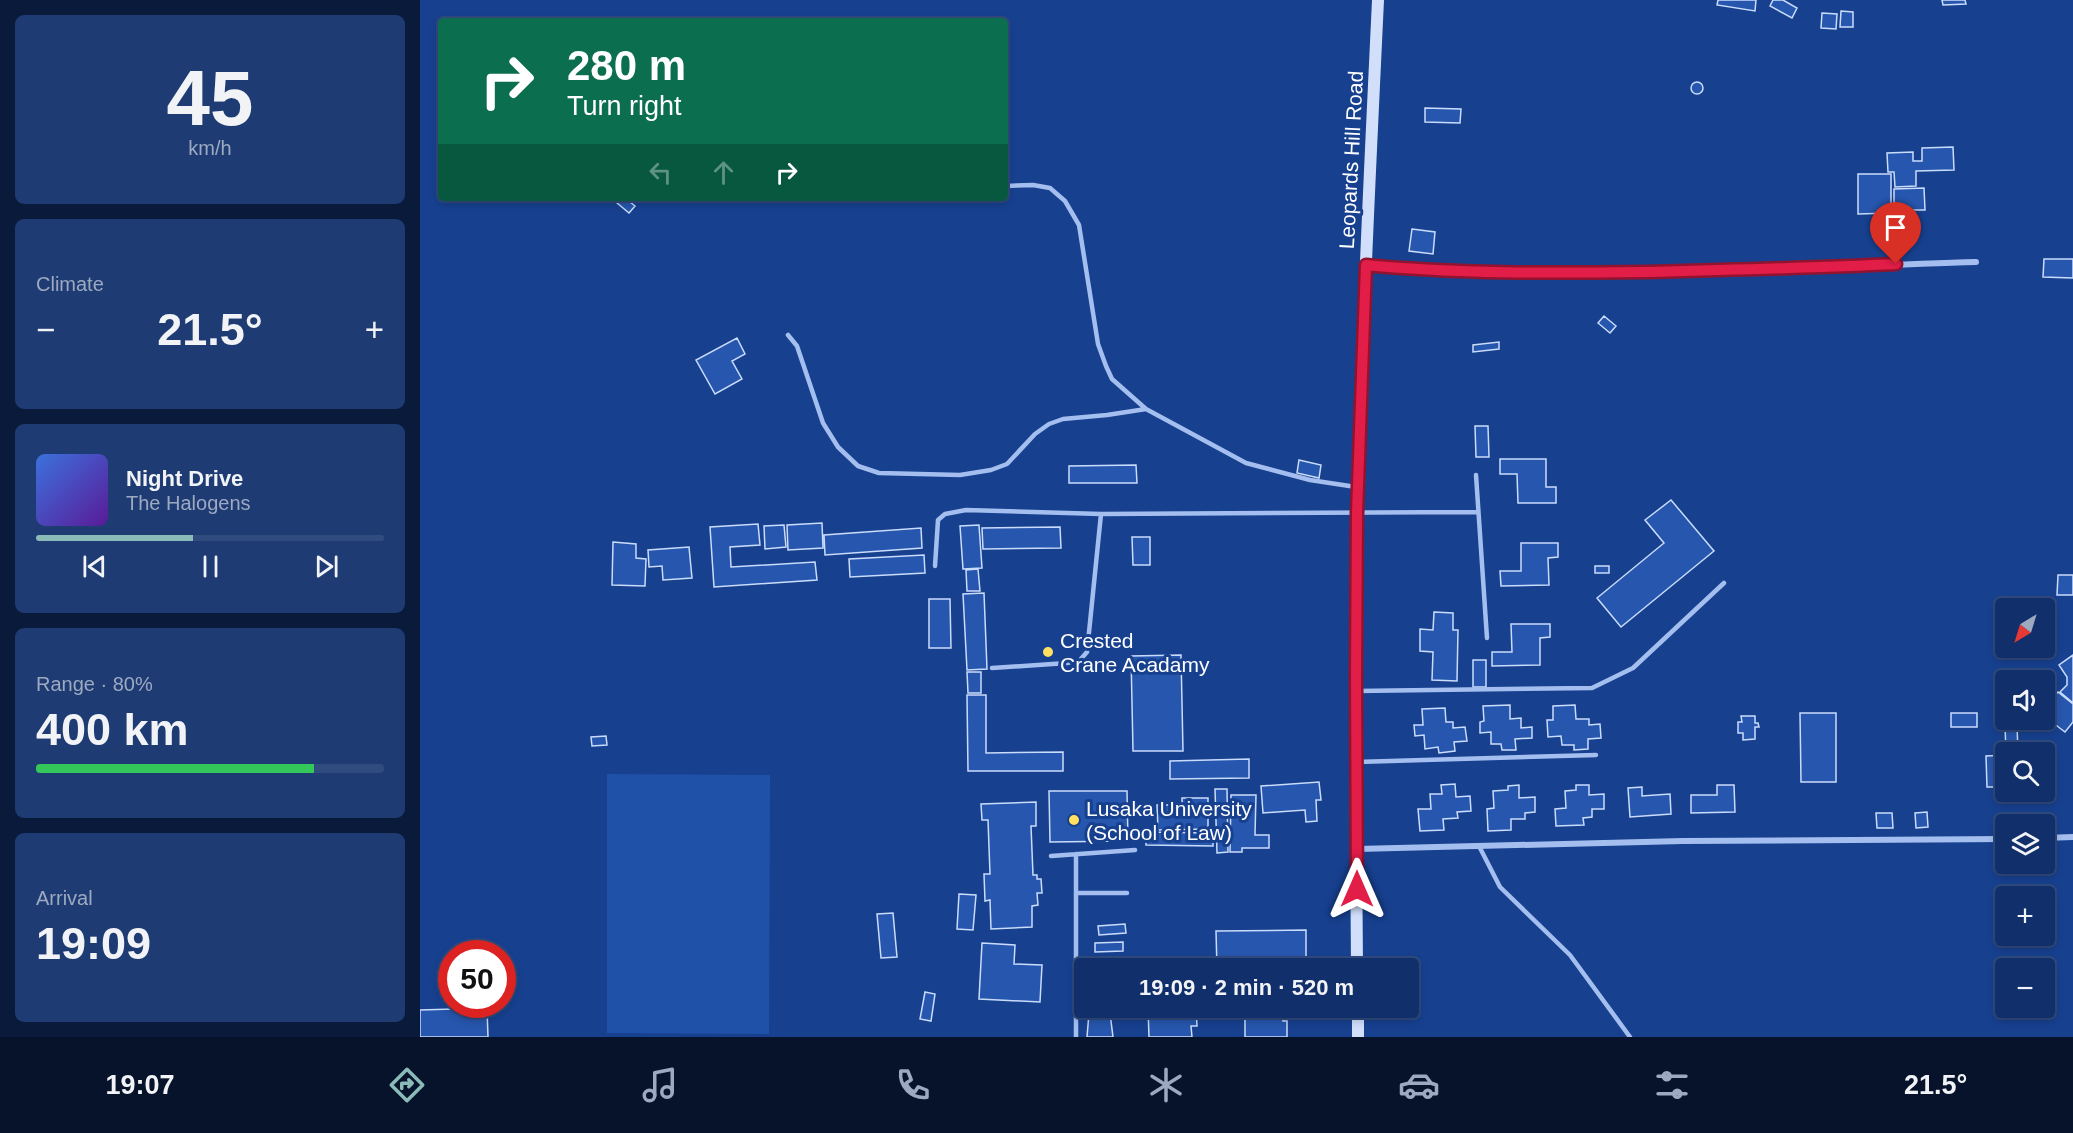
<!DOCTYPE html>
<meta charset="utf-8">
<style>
body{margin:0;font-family:Arial,sans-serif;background:#1e3c73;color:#f1f3f6;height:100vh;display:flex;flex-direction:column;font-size:22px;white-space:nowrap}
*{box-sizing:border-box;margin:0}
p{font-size:20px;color:#9ca9c1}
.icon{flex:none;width:33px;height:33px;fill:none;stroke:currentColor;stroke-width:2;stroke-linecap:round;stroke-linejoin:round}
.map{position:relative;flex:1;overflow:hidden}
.drawer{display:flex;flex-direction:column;gap:15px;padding:15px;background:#091a3b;width:420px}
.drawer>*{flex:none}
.banner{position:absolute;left:18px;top:18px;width:570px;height:183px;border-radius:6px;box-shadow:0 3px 9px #0003,0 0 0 2px #304b7e;background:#0b6e4f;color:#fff;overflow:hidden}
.needle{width:39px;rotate:218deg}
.tools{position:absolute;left:1575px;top:598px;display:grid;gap:12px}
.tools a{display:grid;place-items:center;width:60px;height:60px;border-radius:6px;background:#11306b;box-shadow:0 3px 9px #0003,0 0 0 2px #304b7e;font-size:30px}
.speed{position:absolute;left:18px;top:940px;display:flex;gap:12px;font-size:30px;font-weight:700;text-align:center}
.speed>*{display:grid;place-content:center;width:78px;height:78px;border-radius:50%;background:#11306b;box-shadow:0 3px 9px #0003,0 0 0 2px #304b7e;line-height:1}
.speed .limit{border:9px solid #d22;background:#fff;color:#111}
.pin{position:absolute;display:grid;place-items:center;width:51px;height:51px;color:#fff;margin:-62px -26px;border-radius:50% 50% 50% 0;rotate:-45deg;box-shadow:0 0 6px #0007}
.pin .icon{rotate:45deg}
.me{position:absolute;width:66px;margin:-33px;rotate:0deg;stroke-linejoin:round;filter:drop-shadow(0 0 4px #0008)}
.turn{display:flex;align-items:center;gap:21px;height:126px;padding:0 30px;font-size:27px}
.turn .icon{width:78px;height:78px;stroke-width:2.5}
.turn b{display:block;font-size:42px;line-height:51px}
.lanes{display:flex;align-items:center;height:57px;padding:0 30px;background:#0003;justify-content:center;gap:30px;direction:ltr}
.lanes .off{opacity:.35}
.big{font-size:45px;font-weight:700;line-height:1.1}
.drawer .widget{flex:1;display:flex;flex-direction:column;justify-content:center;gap:9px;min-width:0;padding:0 21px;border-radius:9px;background:#1e3c73}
.drawer .dial{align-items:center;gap:0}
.dial b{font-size:78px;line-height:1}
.song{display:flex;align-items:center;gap:18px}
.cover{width:72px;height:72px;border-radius:9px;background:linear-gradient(135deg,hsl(220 70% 55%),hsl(270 70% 35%))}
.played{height:6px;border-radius:3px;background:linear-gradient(90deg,#8bbbb9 45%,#304b7e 45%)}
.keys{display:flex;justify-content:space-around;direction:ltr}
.heat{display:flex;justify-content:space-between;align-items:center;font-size:33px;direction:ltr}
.charge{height:9px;border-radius:4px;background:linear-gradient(90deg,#34c759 80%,#304b7e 0)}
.trip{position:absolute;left:654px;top:958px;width:345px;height:60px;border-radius:6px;background:#11306b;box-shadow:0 3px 9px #0003,0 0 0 2px #304b7e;font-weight:700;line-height:60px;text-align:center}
.tabs{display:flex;height:96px;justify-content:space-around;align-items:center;background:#07132b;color:#9ca9c1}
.tabs .icon{width:42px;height:42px}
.tabs .selected{color:#8bbbb9}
.tabs b{font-size:27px;color:#f1f3f6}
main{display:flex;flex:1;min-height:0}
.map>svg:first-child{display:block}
</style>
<main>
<section class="drawer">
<div class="widget dial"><b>45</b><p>km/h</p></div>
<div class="widget"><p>Climate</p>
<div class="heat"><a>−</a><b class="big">21.5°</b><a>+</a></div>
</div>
<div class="widget">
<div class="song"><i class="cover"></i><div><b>Night Drive</b><p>The Halogens</p></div></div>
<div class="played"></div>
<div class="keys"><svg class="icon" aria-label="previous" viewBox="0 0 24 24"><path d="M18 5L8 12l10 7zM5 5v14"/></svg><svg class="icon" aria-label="pause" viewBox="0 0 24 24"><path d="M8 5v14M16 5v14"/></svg><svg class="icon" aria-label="next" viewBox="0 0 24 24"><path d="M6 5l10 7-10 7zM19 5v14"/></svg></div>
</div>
<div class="widget"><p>Range · 80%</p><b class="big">400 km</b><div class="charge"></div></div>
<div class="widget"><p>Arrival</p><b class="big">19:09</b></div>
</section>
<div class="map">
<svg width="1653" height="1037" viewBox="0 0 1653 1037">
<rect width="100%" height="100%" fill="#17408f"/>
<path fill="#2051a8" d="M187,774L350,775L349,1034L187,1033Z"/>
<path fill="#2656ad" stroke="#cadcfb" stroke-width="1.5" d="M1298,0H1336L1335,11L1297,5Z
M1353,0H1363L1377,8L1372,18L1350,6Z
M1522,0H1545L1546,4L1523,5Z
M1421,11L1433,12V27H1420Z
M1402,13L1417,14L1416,29L1401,28Z
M1271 88a6 6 0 1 1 12 0a6 6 0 1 1-12 0Z
M1005,108L1041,109L1040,123L1005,122Z
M1533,147L1534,170L1496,171V186L1475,187L1474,172H1468L1467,153L1493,152V161H1502V148Z
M1438,174H1471V213L1438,214Z
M1504,188L1505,210H1474V189Z
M201,198H205L215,206L209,213L197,203Z
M992,229L1015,232L1013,254L989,251Z
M1624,259H1653V278L1623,277Z
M1184,316L1196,326L1190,333L1178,323Z
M317,338L325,354L312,361L322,379L295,394L276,360Z
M1079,342V349L1053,352V345Z
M1055,426H1068L1069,457H1056Z
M1080,459H1126V487H1136V503H1098L1097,474H1080Z
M879,460L901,465L899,478L877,473Z
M716,465L717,483H649V466Z
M1251,500L1294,551L1201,627L1177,598L1244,543L1225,520Z
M402,523L403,548L368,550L367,525Z
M338,524L340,545L310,547L311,567L395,562L397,580L294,587L290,527Z
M364,525L366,547L345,549L344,526Z
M559,525L562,568L543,569L540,526Z
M640,527L641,548L563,549L562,528Z
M501,528L502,548L405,555L404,535Z
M712,537H730V565H713Z
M193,542L216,544V558L226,559L225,586L192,585Z
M1101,543H1138V557L1128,558L1129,585L1081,586L1080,571H1101Z
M269,547L272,578L243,580L242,566L229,567L228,550Z
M504,555L505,573L430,577L429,559Z
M1175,566H1189V573H1175Z
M558,569L560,591H547L546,570Z
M1638,575H1653V595H1637Z
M564,593L567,669L547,670L543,594Z
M509,599H530L531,648H509Z
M1014,612L1033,613V630H1038L1037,681L1012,680L1013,652L1000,651V629L1013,630Z
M1091,624H1130V637L1120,638V665L1072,666V652H1092Z
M761,655L763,751H713L711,656Z
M1653,655V703L1640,692L1647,685V677L1639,665Z
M1053,660H1066V687H1053Z
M547,672H561V693H548Z
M1638,692L1653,704V722L1645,732L1624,716V708Z
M547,695H566V753L643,752V771H548Z
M1090,705V719L1101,718V728L1112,727V738L1095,739L1096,750H1082L1081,744H1071V732L1060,733V722L1064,721L1063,706Z
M1155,705L1156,719H1169V725L1180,724L1181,738L1168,739V749L1154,750V745H1142L1141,736L1128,737L1127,720H1133V706Z
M1025,708L1026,722H1033V728L1045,727L1047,741L1034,742L1035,751L1019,753L1018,747L1005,749L1004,735L995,736L994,725H1003L1002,709Z
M1380,713H1416V782H1381Z
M1531,713H1557V727H1531Z
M1321,716H1335V723H1338L1339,727H1335V739L1323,740V733H1318V722H1322Z
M1597,725L1598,753H1586L1585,726Z
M186,736L187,745L172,746L171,737Z
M1586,755V787H1567L1566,756Z
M829,759V778L750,779V761Z
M899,782L901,800H896L897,821L886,822L885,810L843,813L841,786Z
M1035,784L1036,797L1050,796L1051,811L1037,812L1038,818L1023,819L1024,830L1000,831L998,809H1011L1010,794H1022L1021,785Z
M1099,785V798L1115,797V812L1105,813V819H1091V830L1068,831L1067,809L1074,808L1073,791L1088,790V786Z
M1156,785H1169V795L1184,794V809H1172V817L1163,818L1164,825L1136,826L1135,809L1146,808L1145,791L1156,790Z
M1297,785H1314L1315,812L1271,813V795H1297Z
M1222,787V796L1250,794L1251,814L1210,817L1208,788Z
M795,789H807L808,852L797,853Z
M629,791H707L708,841L630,842Z
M811,795H836L835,835H849V848H822V852H810Z
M762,798H788V829L738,830L737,805H762Z
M616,802V826H611L613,875H617V879H621L622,893H617L618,905L612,906V927L571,929L570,900L565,901L564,874H570L568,820H562L561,804Z
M1507,812L1508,827L1496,828L1495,813Z
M1456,813H1472L1473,828H1457Z
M726,832L793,833V846L726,845Z
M539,894L556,895L553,930L537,929Z
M473,913L477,957L461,958L457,914Z
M705,924L706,933L679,935L678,926Z
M886,930V969H797L796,931Z
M703,942V951L675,952V943Z
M562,943L595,945L594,964L622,965L620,1002L559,999Z
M708,958L709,967L677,968L676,959Z
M772,962V969H726V964Z
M505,992L515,994L511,1021L500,1019Z
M67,1008L68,1037H0V1010Z
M728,1008H776L777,1026H771L772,1037H729Z
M825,1010H859V1017H863V1021H867V1037H825Z
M669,1013H690L693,1037H667Z"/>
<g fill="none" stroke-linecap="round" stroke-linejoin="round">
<path stroke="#a4bfef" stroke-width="4.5" d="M585,186L613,185L630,188L645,201L659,225L678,344L686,366L692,379L726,409L826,463L890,480L936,487
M368,335L377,346L403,423L418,447L438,466L459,473L540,475L571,470L587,464L615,434L629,424L643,419L687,415L726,409
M1056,475L1067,638
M515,566L518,520L525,514L546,510L681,514L1057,512
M572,668L647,663L660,660L667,652L681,514
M936,691L1172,688L1213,668L1304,583
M936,762L1176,755
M1059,846L1080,887L1150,955L1210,1037
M656,854V1037
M631,856L715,850
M656,893H707"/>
<path stroke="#a4bfef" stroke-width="6" d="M946,265C1148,283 1353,268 1556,262
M1624,838L1653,837
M937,849L1263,841L1586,839"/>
<path stroke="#d1dffb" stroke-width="12" d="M937,969C936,818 934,667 937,516C941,344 950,172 958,0
M938,1008V1037"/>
</g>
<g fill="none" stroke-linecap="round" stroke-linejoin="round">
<g stroke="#92132f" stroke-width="15">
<path id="route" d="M937,889L936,675L937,513L946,265C1039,274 1131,273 1225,272C1308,270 1392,268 1476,264"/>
</g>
<use href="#route" stroke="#e11d48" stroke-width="10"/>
</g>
<g fill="#ffe062" stroke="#17408f" stroke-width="2">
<circle cx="628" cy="652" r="6"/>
<circle cx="654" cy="820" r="6"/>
</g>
<g text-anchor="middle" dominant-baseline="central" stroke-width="6" stroke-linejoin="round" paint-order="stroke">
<g font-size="21" fill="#fff" stroke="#17408f">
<text transform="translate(931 160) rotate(-87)">Leopards Hill Road</text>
</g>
<g font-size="21" fill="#fff" stroke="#17408f" text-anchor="start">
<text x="640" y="640">Crested<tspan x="640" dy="24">Crane Acadamy</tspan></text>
<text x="666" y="808">Lusaka University<tspan x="666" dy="24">(School of Law)</tspan></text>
</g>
</g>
</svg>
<div class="tools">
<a><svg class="needle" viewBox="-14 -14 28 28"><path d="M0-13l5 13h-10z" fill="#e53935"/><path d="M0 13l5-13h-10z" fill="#9ca9c1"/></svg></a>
<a><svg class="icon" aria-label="sound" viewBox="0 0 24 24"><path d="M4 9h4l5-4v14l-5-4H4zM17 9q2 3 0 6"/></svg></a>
<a><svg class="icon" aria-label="search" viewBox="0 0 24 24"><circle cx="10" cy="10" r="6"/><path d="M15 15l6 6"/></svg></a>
<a><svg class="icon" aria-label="layers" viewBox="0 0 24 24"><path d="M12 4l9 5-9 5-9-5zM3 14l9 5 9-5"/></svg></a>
<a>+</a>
<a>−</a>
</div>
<div class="speed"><div class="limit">50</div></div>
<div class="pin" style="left:1476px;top:264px;background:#d93025"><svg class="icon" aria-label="arrive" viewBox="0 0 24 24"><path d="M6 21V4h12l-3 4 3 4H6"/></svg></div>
<svg class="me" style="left:937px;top:889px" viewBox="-20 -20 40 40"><path d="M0-17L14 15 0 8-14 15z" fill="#e11d48" stroke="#fff" stroke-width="4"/></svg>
<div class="trip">19:09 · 2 min · 520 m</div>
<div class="banner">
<div class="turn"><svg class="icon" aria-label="right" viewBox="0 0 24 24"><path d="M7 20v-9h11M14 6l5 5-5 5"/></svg><div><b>280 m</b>Turn right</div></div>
<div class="lanes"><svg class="icon off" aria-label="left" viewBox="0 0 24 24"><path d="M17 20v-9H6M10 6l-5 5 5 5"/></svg><svg class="icon off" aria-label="ahead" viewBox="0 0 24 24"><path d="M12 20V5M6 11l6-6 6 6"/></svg><svg class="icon" aria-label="right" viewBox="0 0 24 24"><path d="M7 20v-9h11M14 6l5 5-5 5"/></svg></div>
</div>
</div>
</main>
<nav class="tabs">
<b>19:07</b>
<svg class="icon selected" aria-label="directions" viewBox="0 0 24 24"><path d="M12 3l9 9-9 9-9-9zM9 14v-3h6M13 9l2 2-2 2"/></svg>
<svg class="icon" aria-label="music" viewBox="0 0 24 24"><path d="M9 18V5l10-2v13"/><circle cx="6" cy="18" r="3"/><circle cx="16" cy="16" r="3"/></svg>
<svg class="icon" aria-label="phone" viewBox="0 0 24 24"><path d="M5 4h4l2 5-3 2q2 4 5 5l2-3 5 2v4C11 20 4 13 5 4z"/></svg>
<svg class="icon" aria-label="climate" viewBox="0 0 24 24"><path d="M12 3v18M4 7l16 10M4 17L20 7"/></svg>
<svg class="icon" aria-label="car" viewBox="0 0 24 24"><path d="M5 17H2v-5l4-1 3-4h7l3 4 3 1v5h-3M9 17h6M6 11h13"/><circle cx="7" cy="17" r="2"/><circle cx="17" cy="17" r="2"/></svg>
<svg class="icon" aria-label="filters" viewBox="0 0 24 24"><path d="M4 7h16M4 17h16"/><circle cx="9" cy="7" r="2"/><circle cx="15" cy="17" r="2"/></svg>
<b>21.5°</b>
</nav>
